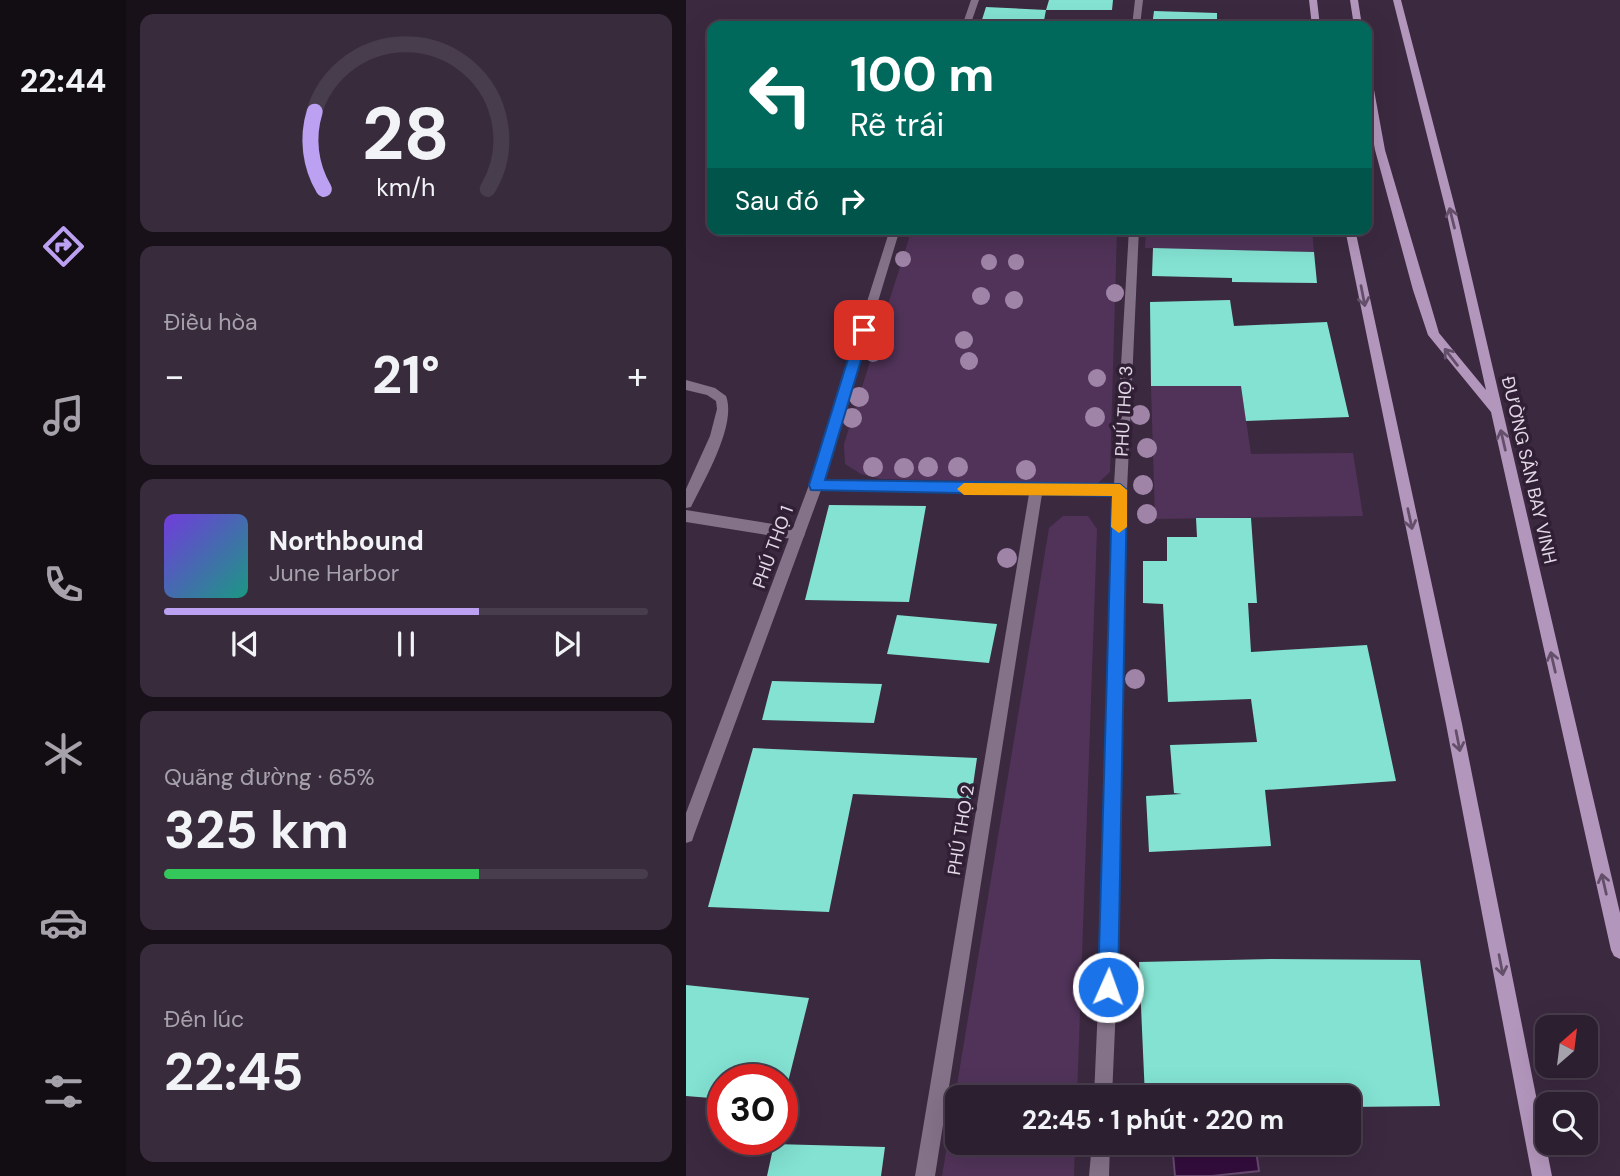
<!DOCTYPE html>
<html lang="vi">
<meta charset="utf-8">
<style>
body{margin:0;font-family:"DM Sans",sans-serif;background:#382c3c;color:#f1f3f6;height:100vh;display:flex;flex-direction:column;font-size:26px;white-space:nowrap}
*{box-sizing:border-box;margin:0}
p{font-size:23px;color:#a6a2ab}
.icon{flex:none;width:38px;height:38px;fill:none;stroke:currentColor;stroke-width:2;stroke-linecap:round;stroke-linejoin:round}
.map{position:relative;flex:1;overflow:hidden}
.sheet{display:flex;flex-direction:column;gap:14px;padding:14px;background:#18111a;width:560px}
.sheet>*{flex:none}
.guide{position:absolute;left:21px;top:21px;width:665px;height:214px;border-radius:14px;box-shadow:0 7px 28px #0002,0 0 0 2px #483d4c;background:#00695c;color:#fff;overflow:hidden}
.needle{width:46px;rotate:28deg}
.controls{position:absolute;left:849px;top:1015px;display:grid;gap:14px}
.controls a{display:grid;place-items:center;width:63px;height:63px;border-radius:14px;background:#2c1f30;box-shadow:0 7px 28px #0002,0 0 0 2px #483d4c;font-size:35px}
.speed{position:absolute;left:21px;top:1064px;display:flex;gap:14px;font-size:35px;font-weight:700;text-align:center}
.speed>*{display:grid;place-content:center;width:91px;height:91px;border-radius:50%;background:#2c1f30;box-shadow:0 7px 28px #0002,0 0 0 2px #483d4c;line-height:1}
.speed .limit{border:10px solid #d22;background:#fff;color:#111}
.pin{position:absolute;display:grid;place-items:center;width:60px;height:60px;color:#fff;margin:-30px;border-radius:14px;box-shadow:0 4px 10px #0006}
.me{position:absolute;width:77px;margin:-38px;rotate:2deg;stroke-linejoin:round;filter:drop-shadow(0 0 5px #0008)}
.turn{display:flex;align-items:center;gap:24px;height:147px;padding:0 28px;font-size:32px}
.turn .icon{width:91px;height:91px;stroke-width:2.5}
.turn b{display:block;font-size:49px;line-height:60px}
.then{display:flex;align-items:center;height:66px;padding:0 28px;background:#0003;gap:14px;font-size:26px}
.big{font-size:52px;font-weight:700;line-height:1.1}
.sheet .card{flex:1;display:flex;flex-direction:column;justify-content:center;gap:10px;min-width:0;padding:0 24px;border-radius:14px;background:#382c3c}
.sheet .dial{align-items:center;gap:0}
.dial svg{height:182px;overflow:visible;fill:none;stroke:#483d4c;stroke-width:7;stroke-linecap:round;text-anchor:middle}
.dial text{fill:#f1f3f6;stroke:none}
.song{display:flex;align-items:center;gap:21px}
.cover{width:84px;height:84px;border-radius:10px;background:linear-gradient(135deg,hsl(260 70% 55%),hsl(170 70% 35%))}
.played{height:7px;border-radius:4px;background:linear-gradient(90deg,#bca0f2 65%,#483d4c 65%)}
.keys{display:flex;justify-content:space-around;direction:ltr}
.heat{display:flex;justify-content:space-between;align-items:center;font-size:38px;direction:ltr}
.charge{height:10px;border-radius:5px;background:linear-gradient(90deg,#34c759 65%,#483d4c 0)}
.trip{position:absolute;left:259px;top:1085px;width:416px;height:70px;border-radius:14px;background:#2c1f30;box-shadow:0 7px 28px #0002,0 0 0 2px #483d4c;font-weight:700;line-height:70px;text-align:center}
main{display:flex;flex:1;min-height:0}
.tab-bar{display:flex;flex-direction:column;width:126px;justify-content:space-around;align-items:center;background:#120c13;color:#a6a2ab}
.tab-bar .icon{width:49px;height:49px}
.tab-bar .selected{color:#bca0f2}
.tab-bar b{font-size:32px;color:#f1f3f6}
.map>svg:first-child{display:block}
</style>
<main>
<nav class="tab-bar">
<b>22:44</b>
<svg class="icon selected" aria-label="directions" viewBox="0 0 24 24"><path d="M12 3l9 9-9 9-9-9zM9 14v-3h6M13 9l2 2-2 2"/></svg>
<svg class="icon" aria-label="music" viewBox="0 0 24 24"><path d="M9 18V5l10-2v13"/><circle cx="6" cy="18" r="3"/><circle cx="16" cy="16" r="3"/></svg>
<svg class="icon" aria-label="phone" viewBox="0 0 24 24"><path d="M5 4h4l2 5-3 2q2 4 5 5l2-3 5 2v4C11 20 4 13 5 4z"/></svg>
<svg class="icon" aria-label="climate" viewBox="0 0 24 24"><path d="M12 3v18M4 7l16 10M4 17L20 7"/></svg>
<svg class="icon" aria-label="car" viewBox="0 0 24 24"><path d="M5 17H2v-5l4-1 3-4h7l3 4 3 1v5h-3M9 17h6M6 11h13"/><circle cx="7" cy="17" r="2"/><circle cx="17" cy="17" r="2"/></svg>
<svg class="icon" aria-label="filters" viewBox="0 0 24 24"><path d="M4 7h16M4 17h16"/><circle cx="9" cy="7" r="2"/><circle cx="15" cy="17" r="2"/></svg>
</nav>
<section class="sheet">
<div class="card dial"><svg viewBox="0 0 100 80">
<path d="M14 69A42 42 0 1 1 86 69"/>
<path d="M14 69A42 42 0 0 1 10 35" stroke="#bca0f2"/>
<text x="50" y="56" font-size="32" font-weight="700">28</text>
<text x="50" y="72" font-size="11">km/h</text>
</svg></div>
<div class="card"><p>Điều hòa</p>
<div class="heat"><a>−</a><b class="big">21°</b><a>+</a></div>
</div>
<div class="card">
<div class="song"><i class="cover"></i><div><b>Northbound</b><p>June Harbor</p></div></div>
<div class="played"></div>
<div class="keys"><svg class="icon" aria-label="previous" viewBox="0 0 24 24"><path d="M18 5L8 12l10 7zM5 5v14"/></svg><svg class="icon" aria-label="pause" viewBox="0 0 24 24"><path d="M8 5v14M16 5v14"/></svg><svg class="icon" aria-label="next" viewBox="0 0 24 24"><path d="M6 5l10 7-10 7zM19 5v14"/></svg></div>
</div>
<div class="card"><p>Quãng đường · 65%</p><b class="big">325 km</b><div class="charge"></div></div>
<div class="card"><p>Đến lúc</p><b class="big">22:45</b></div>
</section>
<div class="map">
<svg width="934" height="1176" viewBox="0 0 934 1176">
<rect width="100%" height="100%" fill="#3b2940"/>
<path fill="#513359" d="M226,229H431L424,472L411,484L195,479L175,474L159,464L158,444Z
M460,229H626L628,252L459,248Z
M465,386H555L565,454L667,453L677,516L469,519Z
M377,516H402L411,529L391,1097H271V1143H389L388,1176H256L363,528Z"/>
<path fill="#330d3d" stroke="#684a70" stroke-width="2" d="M486,1143H569L573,1171L526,1176H489Z"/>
<path fill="#83e2d2" d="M363,0H427L426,10H360L357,26H294L300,7L360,10Z
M468,11L531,13V26H466Z
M467,248L628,252L631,283L546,282V278L466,276Z
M544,300L548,326L641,322L663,417L560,421L555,386H465L464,302Z
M143,505L240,506L223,602L119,600Z
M510,518H565L571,603H562L565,652L681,645L710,781L579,790L585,846L463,852L460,796L496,794L488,793L484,745L571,742L565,699L482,702L477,604L457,603V561H481V537H511Z
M211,615L311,624L303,663L201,654Z
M86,681L196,684L188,723L76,720Z
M67,748L176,753L291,758L285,799L167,794L143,912L22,907Z
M585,959L734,960L754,1106L663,1107V1097H459L453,962Z
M0,985L123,998L97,1102L96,1080H37V1099L0,1096Z
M88,1144L199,1147L195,1176H81Z"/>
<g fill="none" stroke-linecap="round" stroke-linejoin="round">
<path fill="#847289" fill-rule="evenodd" d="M0,380L29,388L40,396C51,425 18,480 5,507L0,508V489L24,436L31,409L30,401L21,395L0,390Z
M0,510L112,528L117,530L119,534L117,538L112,540L0,522Z"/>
<path fill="#847289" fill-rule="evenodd" d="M285,0H293L284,26H276Z
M449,0H457L454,26H446Z
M204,229H214L138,480L428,485L443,229H453L441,490L432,959L426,1097H408L414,959L427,495L356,494L249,1176H229L343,494L135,490L8,835L6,841L0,843V813L123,485Z
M406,1143H424L423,1176H403Z"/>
<path fill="#b396bc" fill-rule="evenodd" d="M623,0H631L634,26H626Z
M664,0H672L676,26H668Z
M707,0H715L772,219L934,913V959L928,956L925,950L805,412L742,335L727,290L689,150L681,104V76L686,79L699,150L753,333L800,390L762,219Z
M659,229H669L776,724L866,1176H846L760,724Z"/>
</g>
<g fill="#a084a8">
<circle cx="217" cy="259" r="8"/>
<circle cx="303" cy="262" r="8"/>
<circle cx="330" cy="262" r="8"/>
<circle cx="429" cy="293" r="9"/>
<circle cx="295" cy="296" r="9"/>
<circle cx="328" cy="300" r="9"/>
<circle cx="199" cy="315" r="9"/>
<circle cx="278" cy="340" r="9"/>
<circle cx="187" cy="353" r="9"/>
<circle cx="283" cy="361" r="9"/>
<circle cx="411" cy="378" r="9"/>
<circle cx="173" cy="397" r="10"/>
<circle cx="454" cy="415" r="10"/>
<circle cx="409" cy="417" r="10"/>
<circle cx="166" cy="418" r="10"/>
<circle cx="461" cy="448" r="10"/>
<circle cx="187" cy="467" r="10"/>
<circle cx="242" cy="467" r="10"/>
<circle cx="272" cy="467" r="10"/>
<circle cx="218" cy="468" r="10"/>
<circle cx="340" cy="470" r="10"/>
<circle cx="457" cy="485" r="10"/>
<circle cx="461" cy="514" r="10"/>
<circle cx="321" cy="558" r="10"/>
<circle cx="449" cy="679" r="10"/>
</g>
<defs><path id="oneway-shaft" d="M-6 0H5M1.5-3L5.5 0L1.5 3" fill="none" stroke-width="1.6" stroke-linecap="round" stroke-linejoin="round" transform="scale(1.75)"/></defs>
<g stroke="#644f6b">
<use href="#oneway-shaft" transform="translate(766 218) rotate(-104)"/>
<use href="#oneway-shaft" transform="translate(677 296) rotate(79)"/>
<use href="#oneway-shaft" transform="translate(765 357) rotate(-128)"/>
<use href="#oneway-shaft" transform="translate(817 440) rotate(-103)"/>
<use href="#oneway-shaft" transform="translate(724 519) rotate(78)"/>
<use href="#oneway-shaft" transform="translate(867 662) rotate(-103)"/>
<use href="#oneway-shaft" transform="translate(772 741) rotate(79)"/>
<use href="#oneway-shaft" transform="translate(918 884) rotate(-103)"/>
<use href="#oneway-shaft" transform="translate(815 965) rotate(79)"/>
</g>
<path fill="#1a73e8" stroke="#114b97" stroke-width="2" d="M178,325L184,330L139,480L434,484L441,490L432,987L429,994L422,997L415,994L412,987L426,496L125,490L123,485L171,330Z"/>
<path fill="#f59e0b" d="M278,483L434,484L441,490V527L433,533L425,527L426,496L278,495L271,489Z"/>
<g text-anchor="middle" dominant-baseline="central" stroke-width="7" stroke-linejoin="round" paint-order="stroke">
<g font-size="18" fill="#e3d8e6" stroke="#301f35">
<text transform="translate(438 411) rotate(-87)">PHÚ THỌ 3</text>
<text transform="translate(843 470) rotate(77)">ĐƯỜNG SÂN BAY VINH</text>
<text transform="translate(87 547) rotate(-70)">PHÚ THỌ 1</text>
<text transform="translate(275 830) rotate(-81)">PHÚ THỌ 2</text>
</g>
</g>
</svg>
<div class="controls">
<a><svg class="needle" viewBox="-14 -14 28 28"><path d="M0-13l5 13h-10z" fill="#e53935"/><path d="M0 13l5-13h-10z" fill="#a6a2ab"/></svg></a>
<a><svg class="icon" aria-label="search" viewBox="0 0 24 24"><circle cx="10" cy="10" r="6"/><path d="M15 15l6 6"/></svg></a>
</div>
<div class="speed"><div class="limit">30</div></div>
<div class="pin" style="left:178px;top:330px;background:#d93025"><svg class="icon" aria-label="arrive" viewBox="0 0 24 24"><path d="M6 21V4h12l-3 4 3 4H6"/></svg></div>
<svg class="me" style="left:422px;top:987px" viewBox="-20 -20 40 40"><circle r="17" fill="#1a73e8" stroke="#fff" stroke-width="3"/><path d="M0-11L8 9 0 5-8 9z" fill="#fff"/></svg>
<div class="trip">22:45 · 1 phút · 220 m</div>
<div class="guide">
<div class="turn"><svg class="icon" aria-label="left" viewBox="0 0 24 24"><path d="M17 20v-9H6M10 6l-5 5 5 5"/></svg><div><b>100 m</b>Rẽ trái</div></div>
<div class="then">Sau đó<svg class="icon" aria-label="right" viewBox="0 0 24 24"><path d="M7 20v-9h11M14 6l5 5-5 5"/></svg></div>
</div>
</div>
</main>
